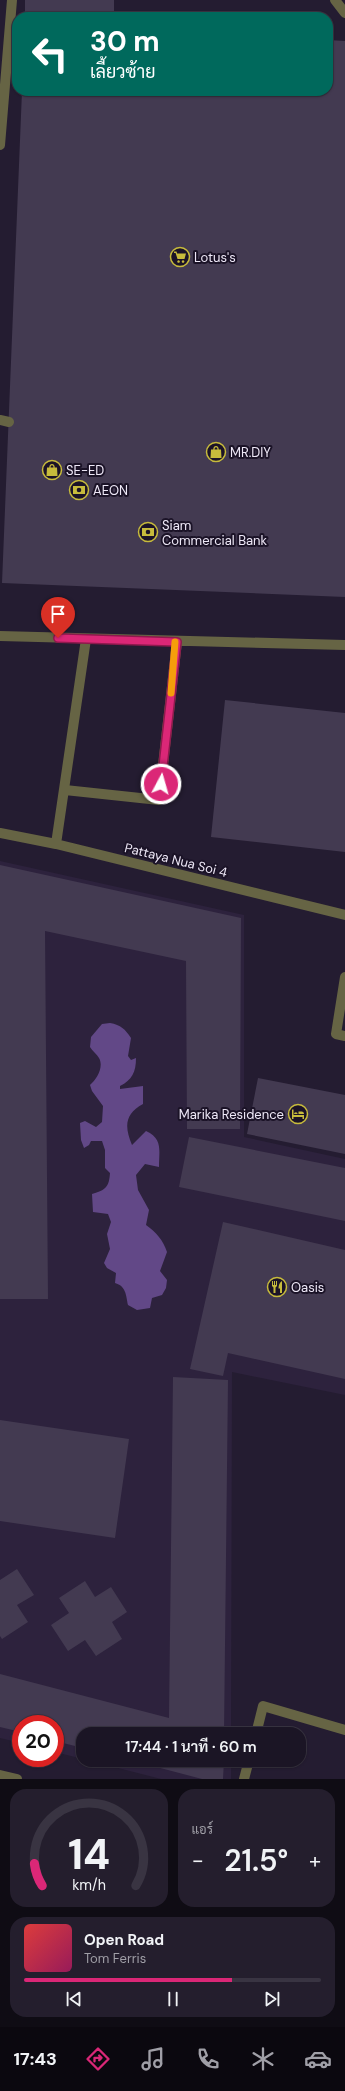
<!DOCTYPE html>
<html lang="th">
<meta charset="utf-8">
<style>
body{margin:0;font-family:"DM Sans",Sarabun,sans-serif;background:#241e2d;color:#f1f3f6;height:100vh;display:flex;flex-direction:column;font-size:15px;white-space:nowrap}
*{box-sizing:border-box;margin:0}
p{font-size:13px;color:#a09fa7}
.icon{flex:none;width:22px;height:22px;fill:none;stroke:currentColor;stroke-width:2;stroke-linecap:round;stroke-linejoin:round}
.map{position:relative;height:1779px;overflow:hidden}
.drawer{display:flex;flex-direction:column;gap:10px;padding:10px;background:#0f0c14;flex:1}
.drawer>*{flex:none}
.banner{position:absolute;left:12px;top:12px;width:321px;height:84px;border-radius:16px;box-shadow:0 1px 3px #0004,0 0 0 1px #393442;background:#00695c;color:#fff;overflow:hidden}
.speed{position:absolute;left:12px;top:1715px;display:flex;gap:8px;font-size:20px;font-weight:700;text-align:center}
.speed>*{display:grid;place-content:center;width:52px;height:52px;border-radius:50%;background:#1b1525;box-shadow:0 1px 3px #0004,0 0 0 1px #393442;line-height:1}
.speed .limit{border:6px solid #d22;background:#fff;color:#111}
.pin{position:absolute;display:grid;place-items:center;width:34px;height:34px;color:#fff;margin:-41px -17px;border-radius:50% 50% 50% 0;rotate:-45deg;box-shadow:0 0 4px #0007}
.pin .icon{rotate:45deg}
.me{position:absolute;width:44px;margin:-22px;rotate:6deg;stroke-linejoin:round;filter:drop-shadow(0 0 3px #0008)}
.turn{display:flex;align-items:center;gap:14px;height:84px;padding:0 12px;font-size:18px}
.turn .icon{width:52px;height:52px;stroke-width:2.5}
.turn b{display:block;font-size:28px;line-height:34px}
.big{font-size:30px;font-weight:600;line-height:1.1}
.drawer .card{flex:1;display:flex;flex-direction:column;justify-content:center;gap:6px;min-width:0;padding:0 14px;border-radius:16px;background:#241e2d}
.drawer .dial{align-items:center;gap:0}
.dial svg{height:104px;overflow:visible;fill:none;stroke:#393442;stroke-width:7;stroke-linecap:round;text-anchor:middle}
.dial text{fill:#f1f3f6;stroke:none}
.song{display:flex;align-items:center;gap:12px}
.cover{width:48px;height:48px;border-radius:6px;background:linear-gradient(135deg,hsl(0 70% 55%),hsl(330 70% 35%))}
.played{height:4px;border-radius:2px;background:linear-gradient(90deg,#db2777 70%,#393442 70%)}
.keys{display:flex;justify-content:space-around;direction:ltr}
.heat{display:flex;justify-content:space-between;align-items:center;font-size:22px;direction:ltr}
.drawer .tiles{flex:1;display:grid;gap:10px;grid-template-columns:1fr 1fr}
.card:last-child{grid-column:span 2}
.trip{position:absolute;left:76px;top:1727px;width:230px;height:40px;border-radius:16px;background:#1b1525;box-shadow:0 1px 3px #0004,0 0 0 1px #393442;font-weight:600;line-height:40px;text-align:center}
.tab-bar{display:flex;height:64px;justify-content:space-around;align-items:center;background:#0b080f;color:#a09fa7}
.tab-bar .icon{width:28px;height:28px}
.tab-bar .current{color:#db2777}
.tab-bar b{font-size:18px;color:#f1f3f6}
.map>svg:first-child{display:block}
</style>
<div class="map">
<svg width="345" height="1779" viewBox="0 0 345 1779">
<rect width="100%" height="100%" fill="#241c31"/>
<path fill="#2d223d" d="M0,861L244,915V1137L345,1159V1395L232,1372L231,1734H83V1759L55,1752V1724H21V1743L0,1738Z
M87,1760H231V1779H161Z"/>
<path fill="#624887" d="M110,1023C121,1025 125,1029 131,1038L128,1056L131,1060L136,1058C136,1072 132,1080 120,1086V1089L143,1086V1104C125,1114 124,1126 132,1145L146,1131C163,1139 159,1150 159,1167L145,1164L136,1175L138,1190L149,1210L146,1225C156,1232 163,1240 167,1252L160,1271L167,1280L166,1288L162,1295L152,1298L150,1308L137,1310L128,1305C126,1295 126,1286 115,1283L116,1273L107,1268L104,1263L110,1249L107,1234L111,1222L108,1214L93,1212L92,1194C106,1190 109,1187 110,1173L105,1168V1150L102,1141H91L89,1145L84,1148L81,1140L80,1123L85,1121L96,1127L102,1122L103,1106L92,1091L90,1085C97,1079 104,1067 99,1058C97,1054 92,1051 90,1047L91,1037L102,1024Z"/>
<path fill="#433a51" d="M25,0H114V17H25Z
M328,40L345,41V597L2,583L22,91H328Z
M225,700L345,713V852L211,837Z
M0,865L241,918L240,1129H187L186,961L45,931L48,1299H0Z
M258,1078L345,1095V1154L247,1134Z
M189,1137L345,1168V1221L179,1187Z
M223,1222L345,1250V1379L228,1353L223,1376L190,1369Z
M173,1377L228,1380L224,1734H83V1748L55,1741V1724H21V1732L0,1727V1674L169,1718Z
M0,1420L129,1439L115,1538L0,1521Z
M17,1569L34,1595L17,1605L28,1622L2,1639L0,1636V1580Z
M85,1581L95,1597L111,1587L127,1612L112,1622L122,1639L96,1656L85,1640L68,1651L51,1625L69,1613L59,1598Z
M130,1760H224L223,1779H202Z"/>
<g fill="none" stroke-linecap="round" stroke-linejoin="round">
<path stroke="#666444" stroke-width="10" d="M335,0L345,13
M0,145L12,0
M0,420L9,422
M0,636L345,645
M65,790L159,800L177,642
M0,833L56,844L345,915
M56,844L86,639
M345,977L336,1034L345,1036
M256,1734L263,1706L345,1730
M0,1775L17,1779
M244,1779L249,1760"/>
</g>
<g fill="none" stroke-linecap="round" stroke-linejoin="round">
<g stroke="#8e194d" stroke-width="10">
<path id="route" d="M58,638L177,642L161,784"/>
</g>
<use href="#route" stroke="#db2777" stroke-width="7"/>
<path stroke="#f59e0b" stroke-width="7" d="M171,693L175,642"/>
</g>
<defs>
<g id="supermarket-ring" transform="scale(1)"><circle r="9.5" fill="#1b1327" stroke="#c7bb3c" stroke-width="1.5"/><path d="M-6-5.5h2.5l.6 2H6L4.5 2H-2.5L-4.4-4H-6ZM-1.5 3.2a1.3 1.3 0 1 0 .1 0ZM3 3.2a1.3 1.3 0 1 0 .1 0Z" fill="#c7bb3c"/></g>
<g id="shop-ring" transform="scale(1)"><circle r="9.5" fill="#1b1327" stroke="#c7bb3c" stroke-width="1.5"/><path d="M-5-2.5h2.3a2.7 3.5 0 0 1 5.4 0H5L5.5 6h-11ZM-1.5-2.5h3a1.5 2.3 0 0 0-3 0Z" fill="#c7bb3c"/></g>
<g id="bank-ring" transform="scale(1)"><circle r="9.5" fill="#1b1327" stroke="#c7bb3c" stroke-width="1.5"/><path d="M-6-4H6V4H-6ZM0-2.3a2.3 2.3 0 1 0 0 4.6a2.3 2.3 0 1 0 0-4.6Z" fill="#c7bb3c"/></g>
<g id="hotel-ring" transform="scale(1)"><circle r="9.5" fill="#1b1327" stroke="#c7bb3c" stroke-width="1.5"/><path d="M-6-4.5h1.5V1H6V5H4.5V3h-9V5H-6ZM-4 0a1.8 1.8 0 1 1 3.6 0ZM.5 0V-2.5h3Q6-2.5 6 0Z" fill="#c7bb3c"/></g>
<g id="restaurant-ring" transform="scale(1)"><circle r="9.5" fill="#1b1327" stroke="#c7bb3c" stroke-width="1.5"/><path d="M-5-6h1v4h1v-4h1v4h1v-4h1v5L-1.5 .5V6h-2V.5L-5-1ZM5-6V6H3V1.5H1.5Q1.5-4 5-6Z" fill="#c7bb3c"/></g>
</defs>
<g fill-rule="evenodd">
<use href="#supermarket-ring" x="180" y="257"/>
<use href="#shop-ring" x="216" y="452"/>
<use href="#shop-ring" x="52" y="470"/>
<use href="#bank-ring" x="79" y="490"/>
<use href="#bank-ring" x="148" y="532"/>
<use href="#hotel-ring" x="298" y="1114"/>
<use href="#restaurant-ring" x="277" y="1287"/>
</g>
<g text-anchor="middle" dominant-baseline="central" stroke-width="4" stroke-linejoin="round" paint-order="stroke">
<g font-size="13" fill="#eee8f7" stroke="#1b1327" text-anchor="start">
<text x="194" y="257">Lotus's</text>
<text x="230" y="452">MR.DIY</text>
<text x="66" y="470">SE-ED</text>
<text x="93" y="490">AEON</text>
<text x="162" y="525">Siam<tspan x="162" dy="15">Commercial Bank</tspan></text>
<text x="284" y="1114" text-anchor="end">Marika Residence</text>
<text x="291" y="1287">Oasis</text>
</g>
<g font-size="13" fill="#eee8f7" stroke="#1b1327">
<text transform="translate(176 860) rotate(14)">Pattaya Nua Soi 4</text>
</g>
</g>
</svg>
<div class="speed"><div class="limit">20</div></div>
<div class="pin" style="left:58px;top:638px;background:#d93025"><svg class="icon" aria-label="arrive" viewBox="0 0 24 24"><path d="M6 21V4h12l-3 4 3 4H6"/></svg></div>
<svg class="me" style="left:161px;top:784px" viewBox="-20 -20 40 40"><circle r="17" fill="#db2777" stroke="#fff" stroke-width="3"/><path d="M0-11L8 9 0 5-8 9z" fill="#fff"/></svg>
<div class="trip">17:44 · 1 นาที · 60 m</div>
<div class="banner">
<div class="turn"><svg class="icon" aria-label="left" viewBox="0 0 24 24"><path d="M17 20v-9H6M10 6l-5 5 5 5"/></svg><div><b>30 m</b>เลี้ยวซ้าย</div></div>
</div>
</div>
<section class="drawer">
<div class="tiles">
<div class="card dial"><svg viewBox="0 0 100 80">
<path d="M14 69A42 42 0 1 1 86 69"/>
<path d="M14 69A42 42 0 0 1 8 52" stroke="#db2777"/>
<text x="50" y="56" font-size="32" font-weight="700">14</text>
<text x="50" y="72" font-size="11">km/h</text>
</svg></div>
<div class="card"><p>แอร์</p>
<div class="heat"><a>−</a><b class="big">21.5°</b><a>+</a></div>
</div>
<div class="card">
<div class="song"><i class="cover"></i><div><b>Open Road</b><p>Tom Ferris</p></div></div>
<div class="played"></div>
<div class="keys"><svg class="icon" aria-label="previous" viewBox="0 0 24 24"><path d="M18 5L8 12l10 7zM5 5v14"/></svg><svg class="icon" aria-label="pause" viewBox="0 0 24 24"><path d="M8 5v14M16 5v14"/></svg><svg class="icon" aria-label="next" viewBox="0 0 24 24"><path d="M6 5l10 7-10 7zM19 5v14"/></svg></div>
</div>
</div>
</section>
<nav class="tab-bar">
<b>17:43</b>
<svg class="icon current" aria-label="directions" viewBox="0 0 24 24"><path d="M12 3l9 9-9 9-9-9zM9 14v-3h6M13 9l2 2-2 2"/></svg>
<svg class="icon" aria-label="music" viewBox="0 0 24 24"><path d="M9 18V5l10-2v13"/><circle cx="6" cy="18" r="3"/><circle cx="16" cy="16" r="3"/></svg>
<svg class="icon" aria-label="phone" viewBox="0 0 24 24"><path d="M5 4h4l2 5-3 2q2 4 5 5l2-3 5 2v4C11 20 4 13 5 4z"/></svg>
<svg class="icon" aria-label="climate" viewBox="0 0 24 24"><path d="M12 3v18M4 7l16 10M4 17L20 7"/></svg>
<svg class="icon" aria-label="car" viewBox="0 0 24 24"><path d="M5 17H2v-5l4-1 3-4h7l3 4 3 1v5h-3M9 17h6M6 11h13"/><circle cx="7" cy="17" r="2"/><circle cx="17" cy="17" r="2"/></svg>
</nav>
